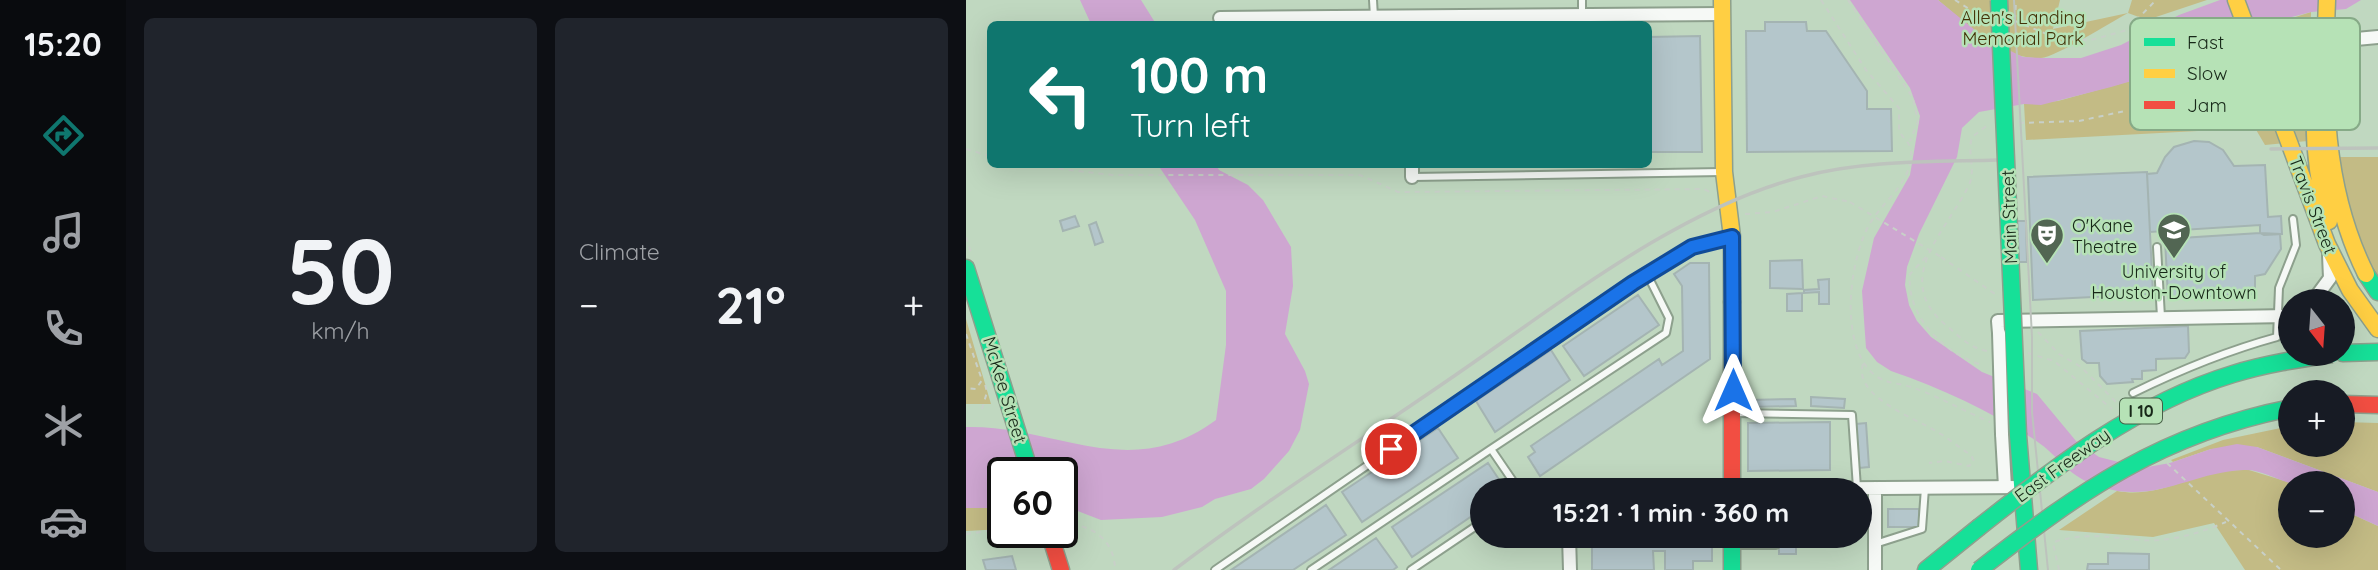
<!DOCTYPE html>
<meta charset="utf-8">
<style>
body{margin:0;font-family:Quicksand,sans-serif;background:#20242c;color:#f1f3f6;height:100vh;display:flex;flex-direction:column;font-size:26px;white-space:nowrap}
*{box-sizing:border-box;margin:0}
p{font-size:23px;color:#9ea1a6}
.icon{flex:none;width:38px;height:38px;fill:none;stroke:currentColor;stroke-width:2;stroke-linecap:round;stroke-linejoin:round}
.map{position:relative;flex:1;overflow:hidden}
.details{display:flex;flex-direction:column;gap:18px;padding:18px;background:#0d0f14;width:840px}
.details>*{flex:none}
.top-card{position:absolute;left:21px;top:21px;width:665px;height:147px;border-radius:10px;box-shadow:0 7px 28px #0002;background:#0f766e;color:#fff;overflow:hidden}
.needle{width:46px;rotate:163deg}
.buttons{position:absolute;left:1312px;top:289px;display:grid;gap:14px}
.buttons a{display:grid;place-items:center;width:77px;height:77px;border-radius:50%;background:#171b24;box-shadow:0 7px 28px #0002;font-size:35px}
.speed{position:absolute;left:21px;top:457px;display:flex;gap:14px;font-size:35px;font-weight:700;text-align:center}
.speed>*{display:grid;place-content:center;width:91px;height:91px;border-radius:50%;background:#171b24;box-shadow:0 7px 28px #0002;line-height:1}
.speed .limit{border:4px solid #111;border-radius:10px;background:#fff;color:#111}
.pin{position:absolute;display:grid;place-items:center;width:60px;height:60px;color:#fff;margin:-30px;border:4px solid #fff;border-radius:50%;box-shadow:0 2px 7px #0007}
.me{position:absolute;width:77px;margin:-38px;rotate:0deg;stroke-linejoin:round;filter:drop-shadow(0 0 5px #0008)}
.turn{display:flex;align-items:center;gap:24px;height:147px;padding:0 28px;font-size:32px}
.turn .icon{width:91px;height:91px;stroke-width:2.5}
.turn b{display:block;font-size:49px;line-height:60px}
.big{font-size:52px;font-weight:800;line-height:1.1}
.details .widget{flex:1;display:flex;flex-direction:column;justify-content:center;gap:10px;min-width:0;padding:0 24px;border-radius:10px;background:#20242c}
.details .dial{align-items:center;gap:0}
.dial b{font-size:91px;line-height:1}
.heat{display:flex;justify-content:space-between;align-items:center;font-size:38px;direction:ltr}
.details .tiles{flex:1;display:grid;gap:18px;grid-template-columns:repeat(2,1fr)}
.trip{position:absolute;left:504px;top:478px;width:402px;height:70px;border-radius:35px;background:#171b24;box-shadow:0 7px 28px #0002;font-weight:800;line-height:70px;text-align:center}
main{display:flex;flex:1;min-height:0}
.dock{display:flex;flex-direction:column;width:126px;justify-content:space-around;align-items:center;background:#090b0e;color:#9ea1a6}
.dock .icon{width:49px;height:49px}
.dock .current{color:#0f766e}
.dock b{font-size:32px;color:#f1f3f6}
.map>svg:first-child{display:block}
</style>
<main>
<nav class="dock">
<b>15:20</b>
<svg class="icon current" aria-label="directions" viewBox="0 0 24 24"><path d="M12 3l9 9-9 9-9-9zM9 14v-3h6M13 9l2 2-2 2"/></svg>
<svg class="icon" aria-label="music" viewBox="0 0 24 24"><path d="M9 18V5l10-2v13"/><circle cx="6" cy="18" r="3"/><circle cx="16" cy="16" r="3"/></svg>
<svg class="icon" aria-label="phone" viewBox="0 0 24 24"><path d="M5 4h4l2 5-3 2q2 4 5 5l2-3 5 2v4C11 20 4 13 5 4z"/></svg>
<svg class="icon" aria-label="climate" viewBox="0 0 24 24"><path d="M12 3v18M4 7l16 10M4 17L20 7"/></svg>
<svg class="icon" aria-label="car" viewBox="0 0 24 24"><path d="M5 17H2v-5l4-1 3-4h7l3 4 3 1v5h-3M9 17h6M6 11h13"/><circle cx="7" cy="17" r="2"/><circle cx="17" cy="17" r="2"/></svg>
</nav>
<section class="details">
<div class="tiles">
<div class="widget dial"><b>50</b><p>km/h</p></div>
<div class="widget"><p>Climate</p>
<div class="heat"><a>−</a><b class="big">21°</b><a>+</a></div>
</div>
</div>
</section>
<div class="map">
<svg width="1412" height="570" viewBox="0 0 1412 570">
<rect width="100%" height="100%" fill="#c0d8c0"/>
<path fill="#c3bb85" d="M972,0H1094L1087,29L1162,13L1166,0H1241L1181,20L1162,13C1145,22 1090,57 1075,58C1035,60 1000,23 972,0Z
M1345,12L1342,141L1299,145L1289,128L1060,140L1058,104L1092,101L1193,73L1270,36Z
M1374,157H1412V280C1388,240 1374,203 1374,157Z
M0,319L25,404H0Z
M1377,422L1412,423V492L1291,447L1245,449L1207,462L1205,460L1257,440L1325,426V444H1377Z
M1283,470L1325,483V536H1377V510L1412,526V570H1279L1248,523L1187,537L1093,530L1151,491C1189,498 1219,478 1254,471C1264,470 1273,470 1283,470Z
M37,502V529L0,531V508H23Z"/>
<path fill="#cea6d1" d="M114,0H175L190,24H125Z
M884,0H972L1020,39L1057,57L1077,58H1115L1155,45L1213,15L1254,0H1395L1380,9L1345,12L1306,22L1270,36L1193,73L1145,87L1075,105L1058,104L1013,112L996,128L991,157L953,234L941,267L939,285L943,305L951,321L965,337L1016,372L1071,394L1110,441L1133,457L1176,468L1204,463L1245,449L1271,444L1291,447L1412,492V526L1377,510V483C1361,483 1339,487 1324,483C1309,479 1294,469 1278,470C1226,472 1192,503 1138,488C1101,478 1096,458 1069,440C1022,410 977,389 925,371L911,362L900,348L896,291L908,238L944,175L954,116L944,88Z
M192,165H250L253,170L282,185L297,200L325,247L327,286L319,334L339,371L343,384L334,430L323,451L298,479L285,489L249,499L236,507L196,517L135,520L96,505V472H37V502L23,508H0V427C90,425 163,484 250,420L260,345V291L229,220Z"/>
<path fill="#b4c6cb" stroke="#a4b4b2" stroke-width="2" d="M799,22H840L841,31H860L901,91V109H925L926,151L781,152L780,31H799Z
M734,36L736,152H682V37Z
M1228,141L1243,142L1257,150L1268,166L1299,165L1302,217L1315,216L1316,234L1298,235L1294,233V225L1184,232L1181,174L1191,173L1199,157L1208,147Z
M1181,172L1187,294L1067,300L1062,177Z
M109,216L113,226L97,231L94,221Z
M1050,221H1060L1061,262H1051Z
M130,222L137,242L129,245L123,225Z
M1294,233L1314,234L1315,249L1299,274L1289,276V294L1202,298L1199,239Z
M836,260L837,289L804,288V261Z
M724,263H743L744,359L574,476L562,457L569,452L565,446L693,359L696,365L717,351L716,286L708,274Z
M863,279V304H853V292L838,293V290L853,289L852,280Z
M836,293V311H821V294Z
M672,295L693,325L618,376L597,346Z
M1222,326L1223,352L1219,358L1190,359V370L1176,371V379H1166L1167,382L1141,384L1134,376L1133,363H1121L1116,359L1114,331Z
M585,350L604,380L529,432L510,401Z
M845,397L879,399L878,408L845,406Z
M829,399L830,406L784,407L783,400Z
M864,422V470L782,471V423Z
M900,423L903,467L893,468L890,424Z
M472,428L492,458L396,522L376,492Z
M522,463L540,490H516V509L446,557L426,527Z
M360,505L380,535L327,570H265Z
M922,509H953V527H922Z
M626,536H746V561H727V570H699V551H687L688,570H626Z
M813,537H830V554H813Z
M410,538L431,567L427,570H363Z
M1142,553L1183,554V570H1121L1122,564H1142Z
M46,556L50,570H20L17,560Z"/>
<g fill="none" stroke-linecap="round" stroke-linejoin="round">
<g stroke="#8da08d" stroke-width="10">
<path id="lane" d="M407,0L408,17
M616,0V15
M446,177L756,172
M1191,247L1195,317
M1167,393C1214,370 1260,351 1311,337L1313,288L1330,245L1327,219
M769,413L886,415L891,488
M553,490L525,449L700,333L703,318L681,274
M909,544L956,529L959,488
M769,545H810V536
M249,570L667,283L726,247L764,237
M345,570L525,449
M445,570L516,522"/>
</g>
<g stroke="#8da08d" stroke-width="16">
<path id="street" d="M254,18L757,14
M1358,42L1412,37
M446,177V164
M1347,301L1364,278L1363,255
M1033,333L1032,321L1325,316
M1036,434L1039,487
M614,490L1056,487
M603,536L604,570
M909,570V488"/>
</g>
<g stroke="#8da08d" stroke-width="19">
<path id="fast" d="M0,268L64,472
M1400,274L1412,292
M1377,353L1412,352
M1052,435L1063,570
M766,536V570
M960,570L1012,528"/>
</g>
<g stroke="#8da08d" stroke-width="19">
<path id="slow" d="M756,0L758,172L766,237V302
M1270,0L1361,244L1384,290
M1361,0C1357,95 1357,187 1400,274
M1354,62C1344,116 1348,168 1363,221
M1384,290L1412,329"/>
</g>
<g stroke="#8da08d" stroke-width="19">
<path id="jam" d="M766,302V490
M1377,404L1412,405
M83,532L95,570"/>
</g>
<path stroke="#c8d0c8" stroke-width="2" stroke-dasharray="5 5" stroke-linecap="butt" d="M855,0L900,70L933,108V131C939,141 947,144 945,158C942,186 916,202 903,225C883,261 872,348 910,376C921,384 933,383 945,387C972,396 998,411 1024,422
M882,0L947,98L952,122L944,141
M989,0L1019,19
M1049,20L1050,0
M1049,21L1093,39L1125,40L1161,30L1190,0
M1053,123L1113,121L1159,111
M0,149L24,156
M53,164L146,175H394L432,192L738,189L746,193
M779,214L807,212L856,196L884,202
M0,237L6,256
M960,257L944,274C940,316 977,353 1016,365
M975,257L1032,296
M1072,332L1093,354L1115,367L1153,405
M0,334L16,380L10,389L0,388
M1021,351C1004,348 994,337 981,326C924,280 980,232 1003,185C1010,170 1001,153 1006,137L1023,124
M1062,353L1088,361L1146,409
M897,364C887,396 948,418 968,430C981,437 992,447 1005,455L1008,461L1003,466L979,461L963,463
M16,409L21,392L18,380
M1201,463L1315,570
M96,524C125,523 149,540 149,570
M0,534L37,529
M1093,570L1087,543L1091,541C1125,532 1143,538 1176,540C1205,542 1234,533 1260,522"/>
<use href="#lane" stroke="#f6f9f6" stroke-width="6"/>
<use href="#street" stroke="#f6f9f6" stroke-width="12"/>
<use href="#fast" stroke="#16e098" stroke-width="16"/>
<use href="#slow" stroke="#ffcf43" stroke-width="16"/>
<use href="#jam" stroke="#f24e42" stroke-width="16"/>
<path stroke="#bdc3bd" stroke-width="2" d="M1048,0L1066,337V412L1082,570"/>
<path stroke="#bdc3bd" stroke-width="3.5" d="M1305,149L1412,148
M208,570C299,501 397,439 491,374C596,302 712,209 835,177C898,160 966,162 1031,160"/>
<g stroke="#8da08d" stroke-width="16" stroke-linecap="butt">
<path id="street-bridge" d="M1033,333L1036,434"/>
</g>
<g stroke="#8da08d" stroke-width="19" stroke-linecap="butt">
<path id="fast-bridge" d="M1033,0L1052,435
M1012,528C1089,467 1171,403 1267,374C1299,364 1332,359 1366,354
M1013,570C1114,491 1197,433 1325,408"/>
</g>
<path stroke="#c8d0c8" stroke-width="2" stroke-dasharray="5 5" stroke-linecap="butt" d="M884,202L975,257"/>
<use href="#street-bridge" stroke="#f6f9f6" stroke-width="12"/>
<use href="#fast-bridge" stroke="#16e098" stroke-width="16"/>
</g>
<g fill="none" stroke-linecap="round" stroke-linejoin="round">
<g stroke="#114b97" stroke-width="18">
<path id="route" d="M425,449L667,283L726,247L766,237L767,390"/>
</g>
<use href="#route" stroke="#1a73e8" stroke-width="12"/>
</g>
<defs>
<g id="university-pin" transform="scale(1.75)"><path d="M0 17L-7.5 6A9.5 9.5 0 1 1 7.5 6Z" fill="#526653" stroke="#b6e2b6"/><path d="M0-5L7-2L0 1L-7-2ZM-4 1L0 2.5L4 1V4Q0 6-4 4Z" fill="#fff"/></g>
<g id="theatre-pin" transform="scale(1.75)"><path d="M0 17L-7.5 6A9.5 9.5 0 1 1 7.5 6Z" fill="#526653" stroke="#b6e2b6"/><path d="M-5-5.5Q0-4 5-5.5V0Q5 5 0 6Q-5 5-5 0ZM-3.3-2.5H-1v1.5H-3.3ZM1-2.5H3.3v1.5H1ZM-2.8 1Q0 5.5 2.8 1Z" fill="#fff"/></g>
</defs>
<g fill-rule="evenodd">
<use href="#university-pin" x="1208" y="230"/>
<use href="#theatre-pin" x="1081" y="235"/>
</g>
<g text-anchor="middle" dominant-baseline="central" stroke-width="5" stroke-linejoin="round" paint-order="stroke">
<rect fill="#b6e2b6" stroke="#476047" stroke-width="2" x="1154" y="398.5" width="42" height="25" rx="5"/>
<g font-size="16" font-weight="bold" fill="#172818">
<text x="1175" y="411">I 10</text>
</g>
<g font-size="18" fill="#433207" stroke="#b6e2b6">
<text x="1057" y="17">Allen's Landing<tspan x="1057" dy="21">Memorial Park</tspan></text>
</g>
<g font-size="18" fill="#172818" stroke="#b6e2b6">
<text transform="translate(1347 205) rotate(69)">Travis Street</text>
<text transform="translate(1043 217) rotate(-92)">Main Street</text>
<text transform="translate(39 390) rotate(73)">McKee Street</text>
<text transform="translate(1096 465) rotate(-36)">East Freeway</text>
</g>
<g font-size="18" fill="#172818" stroke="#b6e2b6" text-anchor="start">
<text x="1106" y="225">O'Kane<tspan x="1106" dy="21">Theatre</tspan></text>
<text x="1208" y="271" text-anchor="middle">University of<tspan x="1208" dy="21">Houston-Downtown</tspan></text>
</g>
</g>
<rect x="1164" y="18" width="230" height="112" rx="10" fill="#b6e2b6" stroke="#86aa87" stroke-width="2"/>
<rect x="1178" y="38" width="31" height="8" fill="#16e098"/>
<rect x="1178" y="69" width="31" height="9" fill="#ffcf43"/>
<rect x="1178" y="101" width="31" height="8" fill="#f24e42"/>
<g font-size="19" fill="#172818">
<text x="1221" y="49">Fast</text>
<text x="1221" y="80">Slow</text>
<text x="1221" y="112">Jam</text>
</g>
</svg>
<div class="buttons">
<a><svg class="needle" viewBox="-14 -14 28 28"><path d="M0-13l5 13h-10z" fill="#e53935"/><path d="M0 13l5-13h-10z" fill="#9ea1a6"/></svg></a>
<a>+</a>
<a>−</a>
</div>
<div class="speed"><div class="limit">60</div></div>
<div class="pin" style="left:425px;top:449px;background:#d93025"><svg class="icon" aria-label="arrive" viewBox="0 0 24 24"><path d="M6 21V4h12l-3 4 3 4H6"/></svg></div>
<svg class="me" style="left:767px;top:390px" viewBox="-20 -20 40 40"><path d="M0-17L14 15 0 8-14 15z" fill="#1a73e8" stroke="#fff" stroke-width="4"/></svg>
<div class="trip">15:21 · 1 min · 360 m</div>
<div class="top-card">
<div class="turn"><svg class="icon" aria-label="left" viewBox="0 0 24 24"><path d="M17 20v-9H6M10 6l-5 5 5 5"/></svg><div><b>100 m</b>Turn left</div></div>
</div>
</div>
</main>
